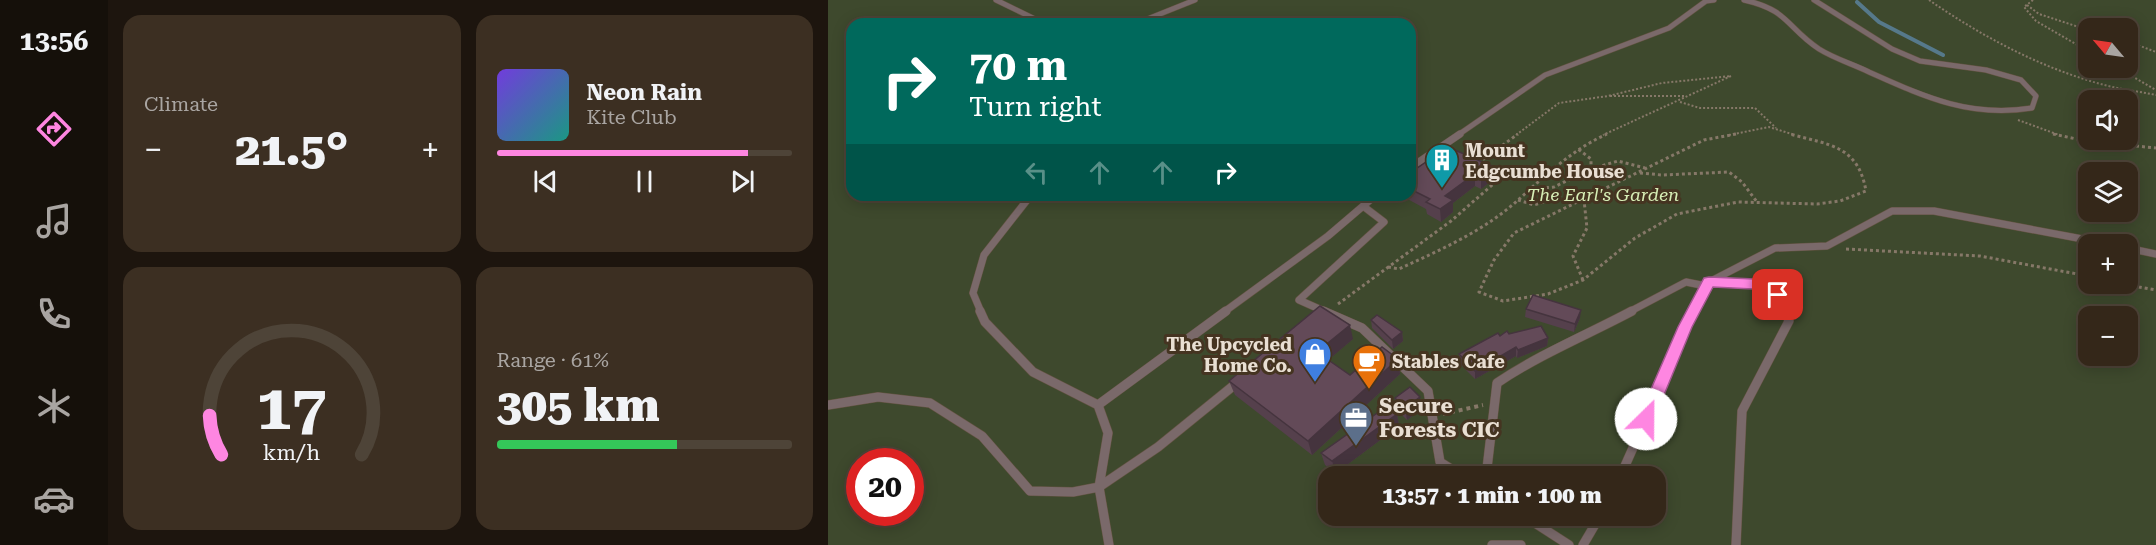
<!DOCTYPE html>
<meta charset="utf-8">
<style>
body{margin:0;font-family:"Roboto Serif",serif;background:#3c2f22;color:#f1f3f6;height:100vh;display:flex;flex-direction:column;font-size:22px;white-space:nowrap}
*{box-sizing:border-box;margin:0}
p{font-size:20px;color:#a9a5a2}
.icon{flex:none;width:33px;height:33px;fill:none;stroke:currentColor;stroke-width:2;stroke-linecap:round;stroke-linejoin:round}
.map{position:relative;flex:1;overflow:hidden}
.sheet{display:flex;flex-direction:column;gap:15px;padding:15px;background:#1d150e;width:720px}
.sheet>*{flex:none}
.guide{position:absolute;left:18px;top:18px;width:570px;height:183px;border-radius:18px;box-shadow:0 3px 15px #0003,0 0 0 2px #4e4438;background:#00695c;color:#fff;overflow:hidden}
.needle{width:39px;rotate:299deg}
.tools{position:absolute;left:1250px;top:18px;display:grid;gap:12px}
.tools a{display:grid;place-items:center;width:60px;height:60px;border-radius:12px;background:#342719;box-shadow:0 3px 15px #0003,0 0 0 2px #4e4438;font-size:30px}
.speed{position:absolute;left:18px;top:448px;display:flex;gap:12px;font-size:30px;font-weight:700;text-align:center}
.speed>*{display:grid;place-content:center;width:78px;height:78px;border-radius:50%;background:#342719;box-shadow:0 3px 15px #0003,0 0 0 2px #4e4438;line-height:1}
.speed .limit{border:9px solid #d22;background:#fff;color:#111}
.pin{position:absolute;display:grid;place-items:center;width:51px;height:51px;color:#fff;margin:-26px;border-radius:12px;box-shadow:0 3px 9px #0006}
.me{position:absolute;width:66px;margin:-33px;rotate:23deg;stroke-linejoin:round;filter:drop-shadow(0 0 4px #0008)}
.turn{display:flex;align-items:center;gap:21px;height:126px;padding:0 24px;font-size:27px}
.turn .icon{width:78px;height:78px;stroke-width:2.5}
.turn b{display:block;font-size:42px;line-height:51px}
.lanes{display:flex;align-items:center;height:57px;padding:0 24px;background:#0003;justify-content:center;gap:30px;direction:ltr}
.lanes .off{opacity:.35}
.big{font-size:45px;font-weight:800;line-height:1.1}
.sheet .tile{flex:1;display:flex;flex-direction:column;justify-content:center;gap:9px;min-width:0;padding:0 21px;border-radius:18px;background:#3c2f22}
.sheet .dial{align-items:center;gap:0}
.dial svg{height:156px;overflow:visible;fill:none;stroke:#4e4438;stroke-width:7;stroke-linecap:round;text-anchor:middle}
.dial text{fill:#f1f3f6;stroke:none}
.song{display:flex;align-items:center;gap:18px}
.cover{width:72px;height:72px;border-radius:9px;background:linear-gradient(135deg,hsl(260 70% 55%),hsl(170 70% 35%))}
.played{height:6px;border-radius:3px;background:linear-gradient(90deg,#fe86e1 85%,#4e4438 85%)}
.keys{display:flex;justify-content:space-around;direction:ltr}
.heat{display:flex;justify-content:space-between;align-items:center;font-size:33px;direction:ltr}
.charge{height:9px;border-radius:4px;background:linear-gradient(90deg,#34c759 61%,#4e4438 0)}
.sheet .tiles{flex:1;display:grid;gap:15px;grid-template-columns:repeat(2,1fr)}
.trip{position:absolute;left:490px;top:466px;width:348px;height:60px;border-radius:18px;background:#342719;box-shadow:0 3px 15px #0003,0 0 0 2px #4e4438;font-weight:800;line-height:60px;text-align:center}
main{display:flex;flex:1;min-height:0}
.menu{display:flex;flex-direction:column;width:108px;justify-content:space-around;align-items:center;background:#15100a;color:#a9a5a2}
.menu .icon{width:42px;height:42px}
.menu .active{color:#fe86e1}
.menu b{font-size:27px;color:#f1f3f6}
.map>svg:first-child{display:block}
</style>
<main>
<nav class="menu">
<b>13:56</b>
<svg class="icon active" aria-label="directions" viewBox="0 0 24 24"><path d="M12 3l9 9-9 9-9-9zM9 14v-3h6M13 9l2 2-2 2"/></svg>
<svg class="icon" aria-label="music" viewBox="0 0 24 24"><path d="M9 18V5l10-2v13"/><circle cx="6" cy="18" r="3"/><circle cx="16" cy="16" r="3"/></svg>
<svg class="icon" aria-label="phone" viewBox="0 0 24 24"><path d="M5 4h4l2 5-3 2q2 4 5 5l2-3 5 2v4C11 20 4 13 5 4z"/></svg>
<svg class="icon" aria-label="climate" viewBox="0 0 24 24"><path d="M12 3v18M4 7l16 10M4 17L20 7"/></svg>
<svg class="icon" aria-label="car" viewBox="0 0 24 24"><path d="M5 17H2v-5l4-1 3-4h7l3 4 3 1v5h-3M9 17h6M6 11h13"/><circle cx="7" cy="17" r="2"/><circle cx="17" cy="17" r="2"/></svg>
</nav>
<section class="sheet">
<div class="tiles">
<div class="tile"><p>Climate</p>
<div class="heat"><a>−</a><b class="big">21.5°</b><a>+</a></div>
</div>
<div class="tile">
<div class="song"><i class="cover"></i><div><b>Neon Rain</b><p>Kite Club</p></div></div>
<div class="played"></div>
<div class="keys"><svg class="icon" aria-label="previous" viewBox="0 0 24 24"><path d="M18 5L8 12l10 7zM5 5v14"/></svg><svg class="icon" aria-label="pause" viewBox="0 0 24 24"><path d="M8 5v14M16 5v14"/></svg><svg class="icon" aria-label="next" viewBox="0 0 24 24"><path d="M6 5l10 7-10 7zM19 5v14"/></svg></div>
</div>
<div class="tile dial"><svg viewBox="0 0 100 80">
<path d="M14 69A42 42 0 1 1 86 69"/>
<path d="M14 69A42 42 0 0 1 8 49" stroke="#fe86e1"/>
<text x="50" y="56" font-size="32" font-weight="700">17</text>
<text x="50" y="72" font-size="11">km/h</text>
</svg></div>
<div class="tile"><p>Range · 61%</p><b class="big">305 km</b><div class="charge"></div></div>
</div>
</section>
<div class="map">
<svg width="1328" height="545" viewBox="0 0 1328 545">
<rect width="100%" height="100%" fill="#453421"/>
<path fill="#3e492d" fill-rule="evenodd" d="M0,0H1328V545H0ZM24,24H582V195H24ZM1260,28H1299V68H1260ZM1260,100H1299V140H1260ZM1260,172H1299V212H1260ZM1260,244H1299V284H1260ZM1260,316H1299V356H1260ZM32,462H82V513H32ZM501,477H828V516H501Z"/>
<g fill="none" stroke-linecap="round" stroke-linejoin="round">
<path stroke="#56798b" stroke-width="4" d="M1029,2L1051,22L1115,55"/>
<g stroke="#635341" stroke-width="6">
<path id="lane-far2" d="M168,0L217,24
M916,0C961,10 958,27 991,49C1007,59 1025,64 1041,72C1097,97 1142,118 1204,108L1208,96L1193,80L1158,70L1092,61L1064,49L986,0
M307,24L367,0
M630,135L717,75L841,28L878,1L886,0"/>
</g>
<g stroke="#635341" stroke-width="8">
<path id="lane-far1" d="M582,168L632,134
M1299,248L1328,254
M881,282L947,248L999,246L1064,211H1106L1281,244
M153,312L145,293L156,255L203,195
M396,312L500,236L548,195
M498,312L471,300L556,222L535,206
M801,312L858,282L878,286
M865,312L881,282L927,284L950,295L957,312"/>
</g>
<g stroke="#635341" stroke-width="10">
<path id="lane" d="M152,311L157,322L205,372L270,405L280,433L271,487L281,545
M495,311L534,328L600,391L612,462L636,477
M0,405L50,397L102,403L154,436L202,491L245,492L271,487L330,447L410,382
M270,405L398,311
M658,477L669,383C712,354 759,335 804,311
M792,477L866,311
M696,516L741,545
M664,545H693
M755,545L772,516
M908,545L914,411L961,321L957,311"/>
</g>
<path stroke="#867868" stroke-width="2" stroke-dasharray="2 2" stroke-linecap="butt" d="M1101,0C1152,35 1209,66 1269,83C1289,89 1309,91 1328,95
M1205,0L1196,7L1208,21L1260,51
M1199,5L1211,14L1260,30
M1299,41L1328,52
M1290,68L1328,90
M782,96H858
M852,102L872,108H927L948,128
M1190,120L1231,135
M688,135L731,103L780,96L834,83L903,76L775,135
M901,135L941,127L967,135"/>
<path stroke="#867868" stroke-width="3" stroke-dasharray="3 3" stroke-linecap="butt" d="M908,134L876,140L686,233L666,260L651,292L675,301L720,294L755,280L807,238L849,214L910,202L989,204L1012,201L1038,191C1030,145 1001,145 962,134
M1225,134L1258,141L1328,148
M650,163L690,134
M763,169L790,161L817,168
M812,173L834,175L901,172L914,182L929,202
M700,189L726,187L763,169V159L750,149
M690,200L706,205L732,197L755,200
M1018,249L1152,256L1260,276
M560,267L571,269C612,250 656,231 690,200C718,175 745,149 779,134
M755,280L745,256L759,228L756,200
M1293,284L1328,290
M510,304L623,221L671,179L662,176"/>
<path stroke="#867868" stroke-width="4" stroke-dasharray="4 4" stroke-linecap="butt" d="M615,414L655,405"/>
<use href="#lane-far2" stroke="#7a696a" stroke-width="5"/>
<use href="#lane-far1" stroke="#7a696a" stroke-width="7"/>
<use href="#lane" stroke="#7a696a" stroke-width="9"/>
</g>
<path fill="#55404c" d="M666,167V179L653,189L647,186L625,203V212L613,222L599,214L598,209L572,195H582V173Z
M698,309L752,318L746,332L697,317Z
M543,320L574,332L575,341L565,349L544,328Z
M681,334L720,338L719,346L689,358L688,356L647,379L631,363V354L672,336Z
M525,339L500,360L522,375L570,359L572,374L484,455L407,395L401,381Z
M567,398L594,409L579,420L569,410Z
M569,414L571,426L508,473L497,465L493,453Z"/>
<path fill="#45343e" d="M666,167V179L653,189V177Z
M647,174V186L625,203V212L613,222L612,209L617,196Z
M753,310L752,318L746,332L747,324Z
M522,325L525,339L492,367L489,352Z
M574,332L575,341L565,349L564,340Z
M720,338L719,346L689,358L690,350Z
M688,347V356L647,379V371Z
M570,359L572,374L484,455L480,441Z
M592,397L594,409L579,420L577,408Z
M569,414L571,426L508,473L504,461Z"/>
<path fill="#634a58" stroke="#45343e" stroke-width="1.5" d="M620,147L666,167L653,177L647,174L617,196L625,200L612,209L598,202L602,199L582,189V173Z
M705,295L753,310L747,324L698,309Z
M492,306L522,325L489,352L522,375L554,347L570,359L480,441L401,381Z
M549,315L574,332L564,340L543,320Z
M713,326L720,338L690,350L688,347L647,371L631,354L670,333L672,336L679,331L681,334Z
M582,387L592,397L577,408L567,398Z
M562,404L569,414L504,461L493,453Z"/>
<path fill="#fe86e1" stroke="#a55792" stroke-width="1.5" d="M881,277L927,279L955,291L957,295L950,300L925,289L885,287L864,327L824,424H812L810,419L850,327L876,278Z"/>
<defs>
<g id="building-pin" transform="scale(1.725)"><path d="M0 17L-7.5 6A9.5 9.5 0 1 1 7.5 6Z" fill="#0f9aa8" stroke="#453421"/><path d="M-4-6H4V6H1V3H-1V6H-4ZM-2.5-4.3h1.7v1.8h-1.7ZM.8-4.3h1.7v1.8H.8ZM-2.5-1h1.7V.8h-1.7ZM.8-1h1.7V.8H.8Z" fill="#fff"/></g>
<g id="shop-pin" transform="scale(1.725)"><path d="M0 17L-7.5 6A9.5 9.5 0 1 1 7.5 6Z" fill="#3f7fe0" stroke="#453421"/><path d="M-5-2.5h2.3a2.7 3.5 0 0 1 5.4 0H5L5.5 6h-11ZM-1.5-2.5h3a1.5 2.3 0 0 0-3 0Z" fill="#fff"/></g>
<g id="cafe-pin" transform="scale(1.725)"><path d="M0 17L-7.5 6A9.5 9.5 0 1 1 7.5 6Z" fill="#e8710a" stroke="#453421"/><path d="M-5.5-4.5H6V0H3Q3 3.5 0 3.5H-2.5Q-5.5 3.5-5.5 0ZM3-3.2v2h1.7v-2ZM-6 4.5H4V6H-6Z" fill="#fff"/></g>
<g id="office-pin" transform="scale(1.725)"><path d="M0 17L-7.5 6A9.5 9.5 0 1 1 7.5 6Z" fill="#5c6f8a" stroke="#453421"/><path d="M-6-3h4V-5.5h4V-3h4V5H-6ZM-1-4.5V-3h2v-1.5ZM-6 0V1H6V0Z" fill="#fff"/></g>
</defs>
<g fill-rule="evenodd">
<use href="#building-pin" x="614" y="160"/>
<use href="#shop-pin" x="487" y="354"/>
<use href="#cafe-pin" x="541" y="361"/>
<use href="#office-pin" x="528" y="418"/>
</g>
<g text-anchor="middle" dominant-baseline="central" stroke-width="6" stroke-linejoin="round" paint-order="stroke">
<g font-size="18" font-weight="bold" fill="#e9dfd3" stroke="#453421" text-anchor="start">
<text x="637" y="150">Mount<tspan x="637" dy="21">Edgcumbe House</tspan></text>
<text x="464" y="344" text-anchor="end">The Upcycled<tspan x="464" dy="21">Home Co.</tspan></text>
<text x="564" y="361">Stables Cafe</text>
</g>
<g font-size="18" font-style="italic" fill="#d7eeb6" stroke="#453421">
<text x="775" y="194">The Earl's Garden</text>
</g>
<g font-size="21" font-weight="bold" fill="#e9dfd3" stroke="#453421" text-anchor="start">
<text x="551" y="406">Secure<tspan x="551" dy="24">Forests CIC</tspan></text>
</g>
</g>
</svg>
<div class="tools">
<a><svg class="needle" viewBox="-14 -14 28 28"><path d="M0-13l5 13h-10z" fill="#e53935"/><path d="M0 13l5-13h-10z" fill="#a9a5a2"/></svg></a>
<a><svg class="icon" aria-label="sound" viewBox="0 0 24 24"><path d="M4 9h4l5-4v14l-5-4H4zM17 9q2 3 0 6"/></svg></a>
<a><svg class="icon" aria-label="layers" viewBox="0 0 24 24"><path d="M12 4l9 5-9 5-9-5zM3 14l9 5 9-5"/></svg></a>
<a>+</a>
<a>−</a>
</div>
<div class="speed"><div class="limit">20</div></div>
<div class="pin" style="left:950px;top:295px;background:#d93025"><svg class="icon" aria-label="arrive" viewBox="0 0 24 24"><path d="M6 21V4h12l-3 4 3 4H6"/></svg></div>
<svg class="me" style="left:818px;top:419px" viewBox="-20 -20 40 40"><circle r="19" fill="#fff"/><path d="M0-13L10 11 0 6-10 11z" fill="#fe86e1"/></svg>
<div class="trip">13:57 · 1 min · 100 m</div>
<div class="guide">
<div class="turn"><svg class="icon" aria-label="right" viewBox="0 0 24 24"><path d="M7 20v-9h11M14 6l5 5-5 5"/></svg><div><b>70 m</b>Turn right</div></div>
<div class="lanes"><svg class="icon off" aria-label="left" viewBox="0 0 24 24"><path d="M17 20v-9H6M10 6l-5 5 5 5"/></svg><svg class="icon off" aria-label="ahead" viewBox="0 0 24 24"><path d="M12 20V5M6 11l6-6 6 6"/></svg><svg class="icon off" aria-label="ahead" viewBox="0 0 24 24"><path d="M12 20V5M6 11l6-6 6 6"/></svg><svg class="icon" aria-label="right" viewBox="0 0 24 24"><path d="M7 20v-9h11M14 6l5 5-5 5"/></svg></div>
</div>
</div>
</main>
